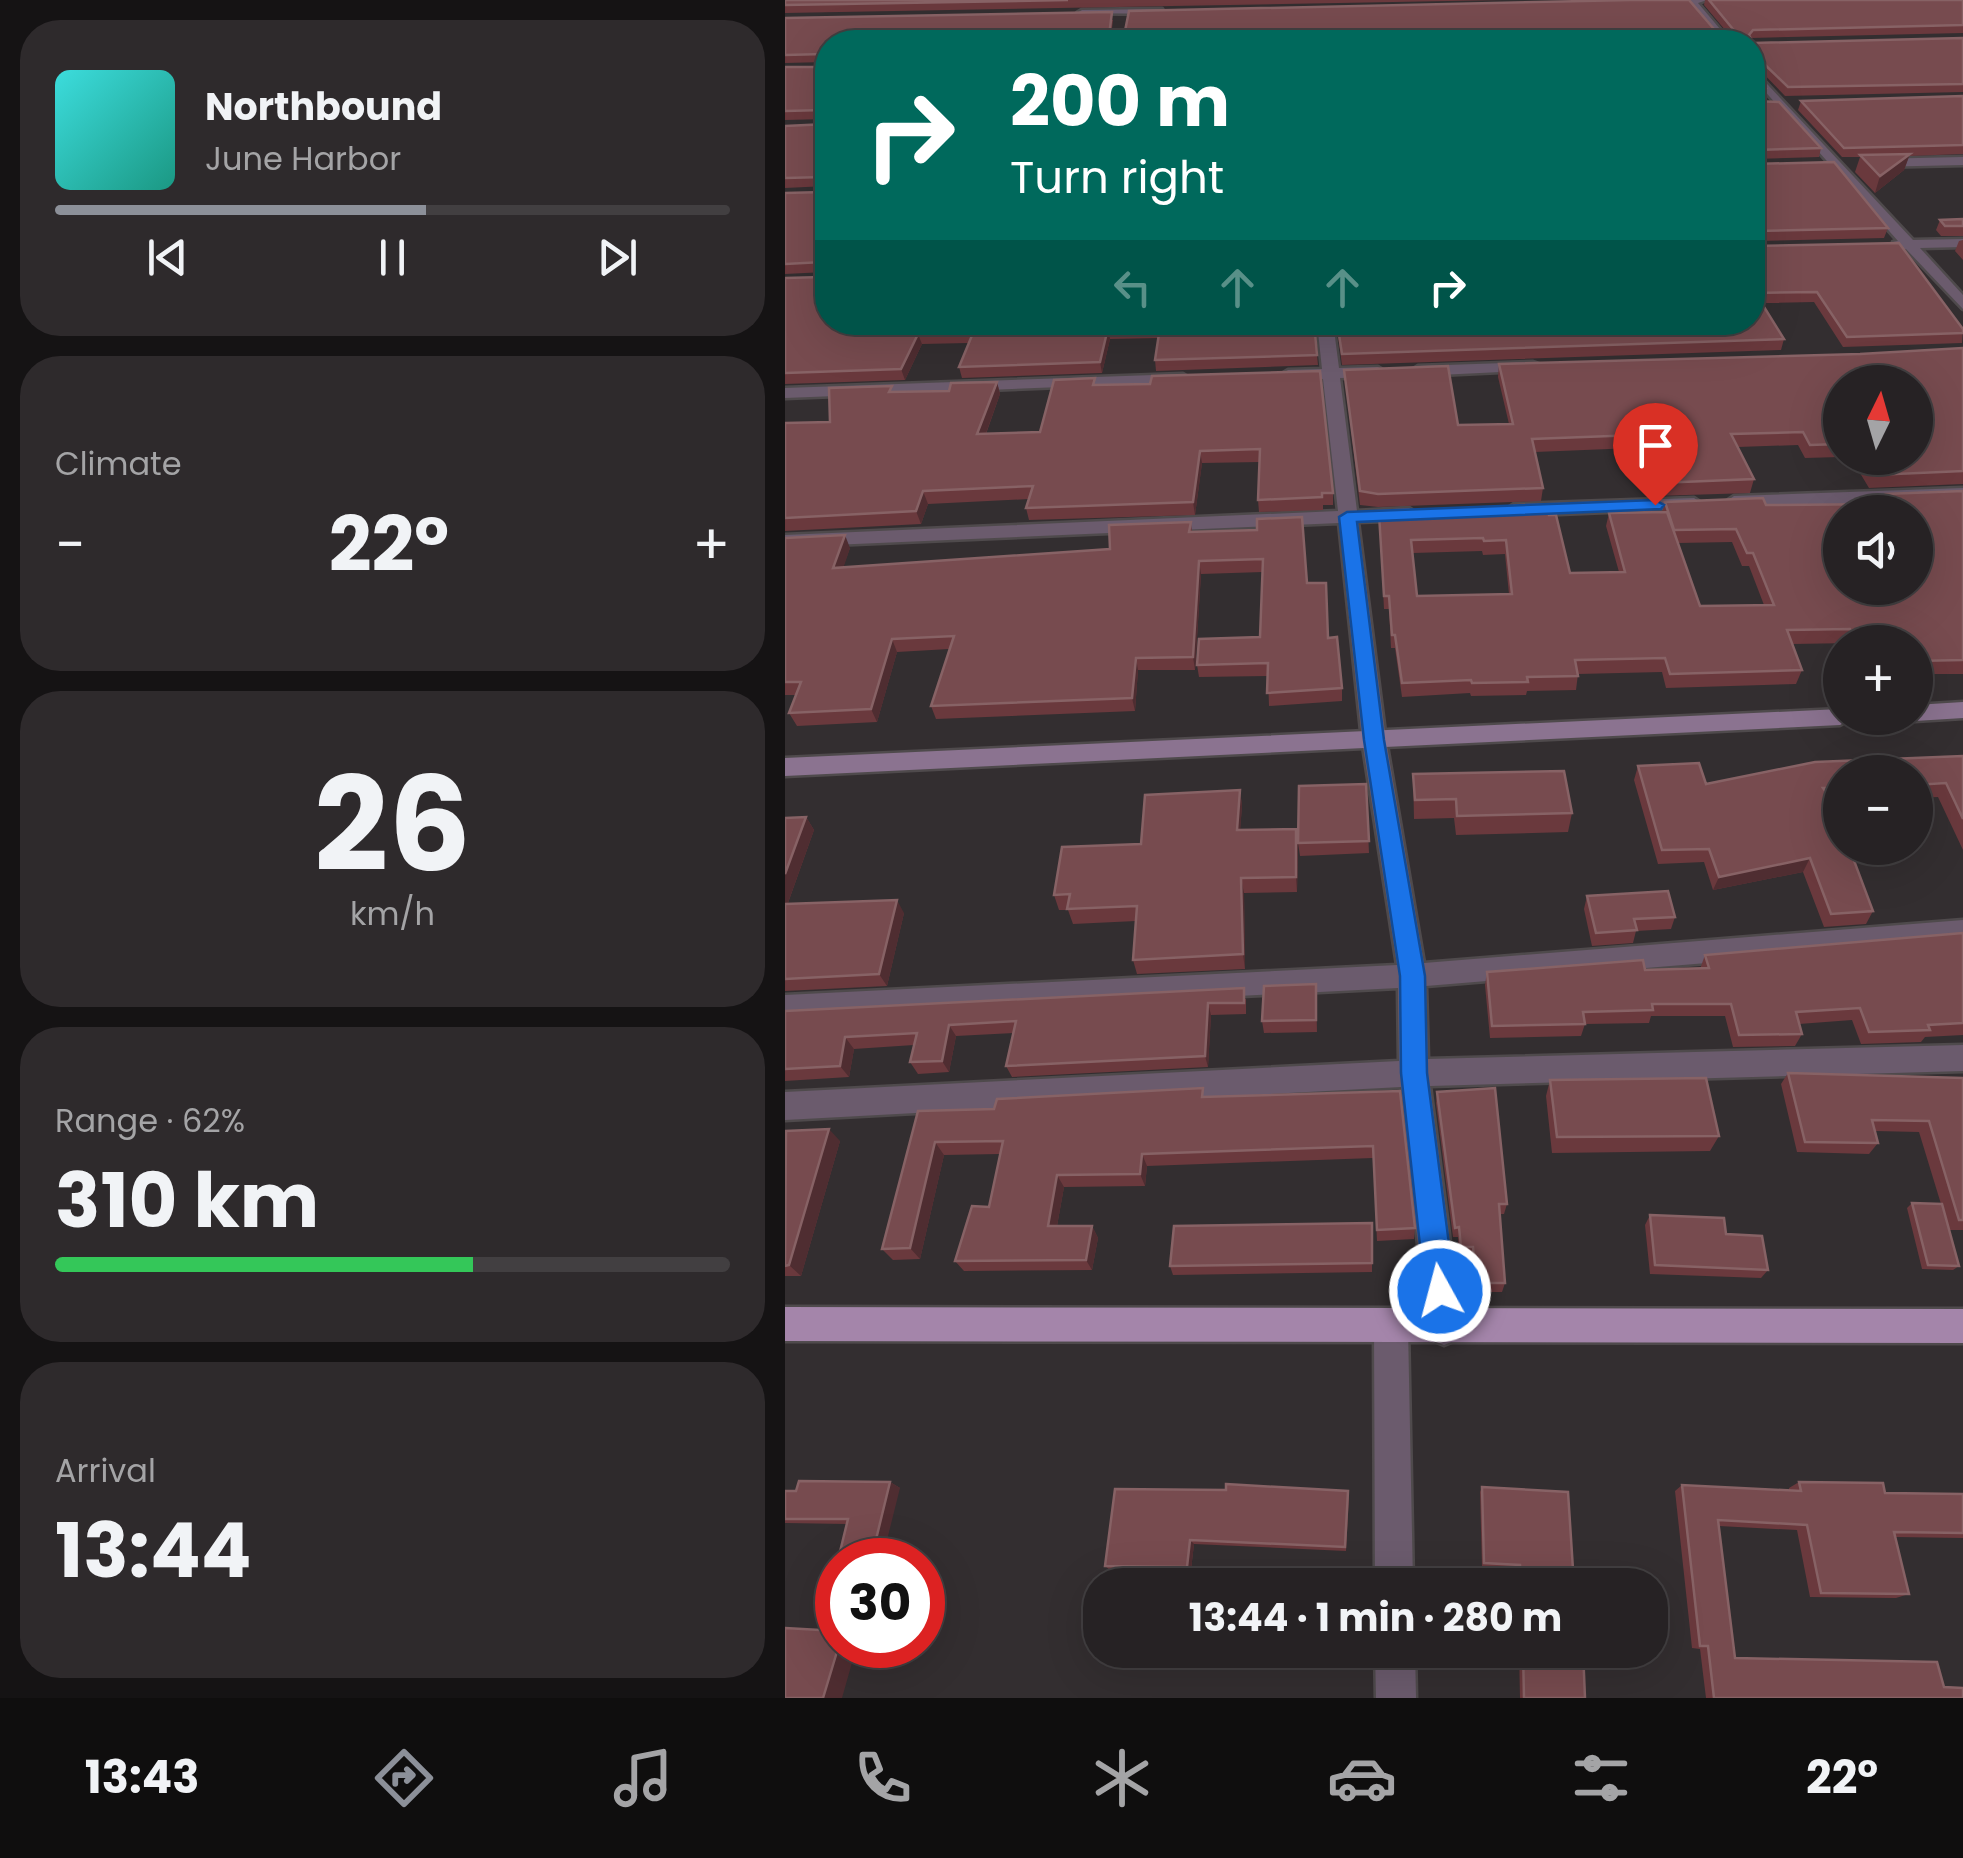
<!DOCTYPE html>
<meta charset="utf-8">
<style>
body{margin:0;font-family:Poppins,sans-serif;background:#2e2a2c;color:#f1f3f6;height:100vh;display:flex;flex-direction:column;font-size:38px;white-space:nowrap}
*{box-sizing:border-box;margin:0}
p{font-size:32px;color:#a4a4a6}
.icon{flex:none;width:55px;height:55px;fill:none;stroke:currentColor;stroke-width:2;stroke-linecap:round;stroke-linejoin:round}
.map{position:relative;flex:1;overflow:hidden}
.drawer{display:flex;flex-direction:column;gap:20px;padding:20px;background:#151314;width:785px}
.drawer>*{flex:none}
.guide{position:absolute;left:30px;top:30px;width:950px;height:305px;border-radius:40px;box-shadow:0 10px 40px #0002,0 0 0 2px #423f41;background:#00695c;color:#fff;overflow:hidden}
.needle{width:65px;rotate:5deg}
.buttons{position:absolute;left:1038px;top:365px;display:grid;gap:20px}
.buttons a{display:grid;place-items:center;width:110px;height:110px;border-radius:50%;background:#262224;box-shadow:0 10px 40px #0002,0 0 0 2px #423f41;font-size:50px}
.speed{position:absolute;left:30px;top:1538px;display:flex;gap:20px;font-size:50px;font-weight:700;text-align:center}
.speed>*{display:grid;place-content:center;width:130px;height:130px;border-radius:50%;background:#262224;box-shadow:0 10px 40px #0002,0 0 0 2px #423f41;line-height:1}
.speed .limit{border:15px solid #d22;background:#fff;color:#111}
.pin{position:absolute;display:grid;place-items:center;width:85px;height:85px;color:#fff;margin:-102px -42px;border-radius:50% 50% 50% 0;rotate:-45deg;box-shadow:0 0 10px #0007}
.pin .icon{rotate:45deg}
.me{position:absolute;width:110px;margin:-55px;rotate:353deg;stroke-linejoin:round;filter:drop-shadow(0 0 8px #0008)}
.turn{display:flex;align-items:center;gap:35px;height:210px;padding:0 30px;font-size:45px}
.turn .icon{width:130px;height:130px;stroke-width:2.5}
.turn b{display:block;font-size:70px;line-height:85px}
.lanes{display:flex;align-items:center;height:95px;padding:0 30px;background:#0003;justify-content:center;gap:50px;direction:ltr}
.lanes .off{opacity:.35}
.big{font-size:75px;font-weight:700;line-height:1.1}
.drawer .widget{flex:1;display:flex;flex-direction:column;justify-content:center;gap:15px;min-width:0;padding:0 35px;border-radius:40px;background:#2e2a2c}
.drawer .dial{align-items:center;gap:0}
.dial b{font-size:130px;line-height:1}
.song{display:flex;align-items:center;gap:30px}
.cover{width:120px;height:120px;border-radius:15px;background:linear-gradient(135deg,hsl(180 70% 55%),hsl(170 70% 35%))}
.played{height:10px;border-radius:5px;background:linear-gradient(90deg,#8c9099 55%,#423f41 55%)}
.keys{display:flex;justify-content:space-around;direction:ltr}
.heat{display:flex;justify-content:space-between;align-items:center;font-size:55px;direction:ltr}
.charge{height:15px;border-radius:8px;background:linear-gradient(90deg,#34c759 62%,#423f41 0)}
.trip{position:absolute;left:298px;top:1568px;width:585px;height:100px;border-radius:40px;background:#262224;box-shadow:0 10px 40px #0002,0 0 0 2px #423f41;font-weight:700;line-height:100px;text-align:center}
.menu{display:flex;height:160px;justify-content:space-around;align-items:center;background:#0f0e0e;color:#a4a4a6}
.menu .icon{width:70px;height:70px}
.menu .selected{color:#8c9099}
.menu b{font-size:45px;color:#f1f3f6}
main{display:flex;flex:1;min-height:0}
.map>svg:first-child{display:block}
</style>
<main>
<section class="drawer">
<div class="widget">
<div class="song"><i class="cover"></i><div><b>Northbound</b><p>June Harbor</p></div></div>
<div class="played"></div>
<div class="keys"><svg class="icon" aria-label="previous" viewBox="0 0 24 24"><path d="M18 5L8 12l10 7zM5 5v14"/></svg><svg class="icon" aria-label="pause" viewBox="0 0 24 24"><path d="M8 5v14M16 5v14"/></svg><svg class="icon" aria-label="next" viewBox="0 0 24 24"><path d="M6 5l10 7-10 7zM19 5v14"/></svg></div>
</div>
<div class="widget"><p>Climate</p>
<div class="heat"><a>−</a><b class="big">22°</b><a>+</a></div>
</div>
<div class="widget dial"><b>26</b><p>km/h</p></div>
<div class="widget"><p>Range · 62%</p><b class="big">310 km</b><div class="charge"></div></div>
<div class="widget"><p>Arrival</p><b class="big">13:44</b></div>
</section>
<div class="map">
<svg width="1178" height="1698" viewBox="0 0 1178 1698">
<rect width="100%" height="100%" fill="#332e30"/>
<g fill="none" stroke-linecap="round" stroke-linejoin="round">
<g stroke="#4f4a4c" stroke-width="5">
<path id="street" d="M868,0H922L913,3L946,42H936L903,3L872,4Z
M377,9L380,14L292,13L297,10Z
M968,69L1128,240L1178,239V247L1135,248L1178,295V309L1121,249L1108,248V242L1113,241L968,78Z
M1178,157V165L1088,167L1082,163L1088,159Z
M532,322H548L554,368L593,367L601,372L593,377L555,378L572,511L624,508L633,514L624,520L573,522L601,740L639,963L1178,920V942L641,986L643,1059L1178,1045V1071L645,1086L676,1328L671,1340L659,1345L647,1340L642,1328L616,1087L0,1120V1092L614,1061L613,988L0,1019V995L612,965L577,740L554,523L0,547V535L553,511L538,379L503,380L495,375L503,370L537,369Z
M748,362L754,364V370L633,376L625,371L633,366Z
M398,374L406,379L404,382L0,398V388Z
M1178,488V500L949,508L940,502L949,496Z
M909,498L918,504L916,508L729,516L720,510L729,504Z
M606,1310L618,1315L623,1327L628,1585H590L589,1327L594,1315Z
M590,1650H630L631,1698H591Z"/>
</g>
<g stroke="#4f4a4c" stroke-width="5">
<path id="secondary" d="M1178,702V718L1130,721L1121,718H1130V705Z
M1055,709V718H1066L1055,725L0,776V758Z"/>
</g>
<g stroke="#4f4a4c" stroke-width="5">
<path id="primary" d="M0,1307L1178,1309V1343L0,1341Z"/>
</g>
<use href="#street" fill="#6b5b6d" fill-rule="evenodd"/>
<use href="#secondary" fill="#8b7390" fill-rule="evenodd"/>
<use href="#primary" fill="#a485aa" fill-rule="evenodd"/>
</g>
<path fill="#6a393d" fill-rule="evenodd" d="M0,0H719L0,13Z
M920,0H1178V33L966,38L968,43L1178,38V92L1000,96L971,66L42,42L529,322L533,365L371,371L370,360L374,338L325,339L317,373L177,378L174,367L183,343L137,344L120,380L0,384V278L38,277L40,272L0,274V193L39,192L42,188V186L0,188V126L42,124V119L0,120V67H39L41,62L0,63V18L328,20L326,36L946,37L919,5Z
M1178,96V154L1124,156L1119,170L1090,193L1070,172L1075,157H1057L1013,110L1016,101Z
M968,101L1036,148L1034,157L969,159L968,164L1103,228L1099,238L969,241L968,246L1178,329L1177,343L1058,347L1029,302L977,303L999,339L996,350L557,365L551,322H968Z
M1178,219V236H1156L1151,230L1155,220Z
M1178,240V260L1170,251L1174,241Z
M1178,348V484L1084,488L1066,458H1130L1055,382V457L1020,458L1013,445L953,447L969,479L965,493L870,496L849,448L750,452L758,488L756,501L593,507L575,505L559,370L673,425L724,424L713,377L714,364L1075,354Z
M212,382L215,394L201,434L255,432L311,385L365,384L548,493V505H538V510L474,512L473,500L475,462L417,463L410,515L244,520L241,508L244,499L143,504L136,524L0,531V423L45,422L109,392L164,391Z
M1178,491V674H1130V642L1007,644L1017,670L1011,684L881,688L877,672L793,674L791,690L742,691L741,695L686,696L685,693L617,697L610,648H606L604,609H599L594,514L764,515L785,573L834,572L821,526L824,513L877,512L880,502L981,505L1096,504L1101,494ZM947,542L957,566H964L979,605L915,606L893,543ZM697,551L698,555L720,554L724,594L632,596L628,553Z
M406,522L407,532L472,530L522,583L543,638L557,688V701L484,706L483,676L414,677L412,665L475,637L478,572L416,574L410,670H353L350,711L151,719L146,706L164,649L112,652L92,722L12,726L4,713L11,695H0V538L65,548L58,567L325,549Z
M1178,756V850L1153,797L1130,798V772H1055V801H1047L1072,860L1069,861L1088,911L1081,924L1039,927L1018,872L928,890L919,862L873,864L849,780L853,766L921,784Z
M628,774L787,813L783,832L671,835L669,818L629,819Z
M581,784L584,853L515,856L513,843Z
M455,790L457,806L455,830L511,829L513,844L512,892L459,893L460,969L352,974L348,960L351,921L288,924L283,910H274L269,895L356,844Z
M21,817L29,830L3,903L119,913L102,986L0,991V818Z
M802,896L890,917L886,929L851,931L848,943L807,946L799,909Z
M1178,933V1035L1140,1037L1136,1042L1076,1044L1067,1020L1014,1024L1017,1034L1010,1046L948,1047L940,1016H866L864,1023L800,1024L796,1036L705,1038L700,985L702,972L915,969L920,955Z
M531,984L532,1032L479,1033L477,1021Z
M461,999V1014L426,1015L423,1067L227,1077L221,1066L229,1033L171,1036L164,1072L133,1074L125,1062L129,1045L69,1049L64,1077L0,1081V1011Z
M1003,1073L1178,1078V1230H1164L1174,1266L1168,1270L1137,1269L1122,1208L1127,1203L1156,1204L1134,1132L1090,1131L1093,1143L1084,1154L1012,1152L996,1084Z
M765,1080L934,1136L925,1151L767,1153L761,1096Z
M615,1091L630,1228L629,1239L592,1241L588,1158L362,1166L360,1186L279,1187L272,1226H307L313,1238L307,1270L179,1271L170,1261L204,1207L215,1154L159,1155L135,1259L108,1260L97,1249L133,1111L209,1109L420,1097Z
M652,1092L722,1204L719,1214H715L720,1283L717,1292H689L686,1256H674L673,1237H668L651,1103Z
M0,1132L55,1141L16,1276H0Z
M865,1215L941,1234L983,1270L976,1278L865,1274L860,1225Z
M587,1223V1272L388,1275L385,1266Z
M105,1482L115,1488L62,1524L0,1523V1491H11Z
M1014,1482L1100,1493L1178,1494V1538L1111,1537L1124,1594L1111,1598L1025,1597L1012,1530L934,1526L950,1658L1159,1687L1178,1698H921L915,1649L907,1648L890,1491L897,1485L1004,1490V1488Z
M697,1487L789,1585H732V1569L697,1567L695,1492Z
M330,1489L564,1496L561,1551L409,1544L406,1570H325L320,1566Z
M734,1650H798L800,1698H735Z"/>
<path fill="#4f2d31" d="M981,88L979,97L968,98V90Z
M1125,154L1119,170L1090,193L1095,176Z
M323,328L325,339L317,373L315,362Z
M133,334L137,344L120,380L116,369Z
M212,382L215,394L196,447L192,434Z
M415,451L417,463L410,515L408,502Z
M138,491L143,504L136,524L131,511Z
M60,535L65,548L54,581L48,568Z
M414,561L416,574L410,670L408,657Z
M107,639L112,652L92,722L86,709Z
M351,658L353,670L350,711L347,698Z
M455,790L457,806L454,845L452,830Z
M21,817L29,830L0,911V874Z
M511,829L513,844L512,892L511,877Z
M1079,848L1072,860L1058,863L1065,850Z
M1025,858L1018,872L928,890L934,877Z
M456,878L459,893L460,969L458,954Z
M112,900L119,913L102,986L94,974Z
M423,1003L426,1015L423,1067L420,1056Z
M164,1025L171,1036L164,1072L157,1061Z
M60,1037L69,1049L64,1077L55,1066Z
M44,1129L55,1141L16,1276L4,1265Z
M150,1142L159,1155L135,1259L125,1248Z
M357,1154L362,1166L360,1186L355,1174Z
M272,1175L279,1187L270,1237L263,1226Z
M307,1226L313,1238L307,1270L301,1260Z
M105,1482L115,1488L97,1560H86Z
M405,1540L409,1544L406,1570L402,1567Z
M54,1645H72L57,1698H38Z"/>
<path fill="#774b4f" stroke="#876265" stroke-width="2.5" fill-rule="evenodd" d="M0,0H283L0,5Z
M845,0H904L935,36L948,37L952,34L924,0H1178V25L968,30L964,35L968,43L1178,38V84L1003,87L973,58H968V42H42V57L39,54L0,55V18L327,12L324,36H339L344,11Z
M42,59V114L39,110L0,111V67H39Z
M968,72L981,88L968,90Z
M1178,96V145L1059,148L1016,101Z
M968,101L994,102L1036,148L970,150L968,164L1049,162L1103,228L970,231L968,246L1114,243L1178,329V333L1062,337L1032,292L969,293L968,289Z
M42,116V322H529L532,355L370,360L375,327L323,328L315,362L174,367L188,333L133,334L116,369L0,373V278L38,277L42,266L38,262L0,264V193L39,192L42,188L39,177L0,178V126L42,124Z
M1125,154L1095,176L1075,155Z
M1178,219V226H1160L1155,220Z
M968,294H971L999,339L557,354L552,322H968Z
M1178,348V471L1089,475L1079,458H1130V382H1055V444L1025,445L1018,432L946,434L969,479L873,483L852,435L747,439L758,488L593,494L575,491L559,370L663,366L673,425L728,424L714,364L1075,354Z
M535,371L548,493H537V497L473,500L475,449L415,451L408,502L241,508L248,486L138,491L131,511L0,518V423L45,422L44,388L107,386L104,392L164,391L166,383L212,382L192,434L255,432L269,380L310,378L308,385L365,384L367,376Z
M1178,491V660L1130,661V642H1072L1065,629L1002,630L1017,670L885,674L880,658L790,660L793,676L742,677L743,682L687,683L686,680L617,683L610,635H607L604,596H599L594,514L762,507L764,515H771L785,573L840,572L824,513L882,512L915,606L989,605L968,553H962L951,529L889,530L880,502L978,498L981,505L1106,504L1101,494ZM1055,512H1130V588H1055ZM698,538L699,541L721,540L727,594L632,596L626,540Z
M517,517L522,583H541L543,638L552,637L557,688L482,693L483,663L412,665L414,639L475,637L478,559L414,561L408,657L351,658L347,698L146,706L169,636L107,639L86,709L4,713L16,682H0V538L60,535L48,568L325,549L324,525L406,522L404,532L472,530V519Z
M1178,756V819L1161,783L1130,785V772H1055V788H1038L1055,812V848H1076L1065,850L1088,911L1046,914L1025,858L934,877L924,849L877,850L853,766L914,763L921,784L1030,762Z
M779,771L787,813L672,816L671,799L630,800L628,774Z
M581,784L584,841L513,843L514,786Z
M455,790L452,830L511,829V877L456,878L458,954L348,960L352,906L282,909L285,894L269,895L277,847L356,844L360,795Z
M21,817L0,874V818Z
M883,891L890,917L849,919L852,930L811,933L802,896Z
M112,900L94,974L0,979V904Z
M1178,933V1023L1143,1025L1145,1030L1084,1032L1075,1008L1011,1012L1017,1034L954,1035L946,1004H867L868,1010L798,1012L800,1024L707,1026L702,972L858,960L860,970L924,968L920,955Z
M531,984V1020L477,1021L479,986Z
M459,988V1003H423L420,1056L221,1066L231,1021L164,1025L157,1061L125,1062L132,1033L60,1037L55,1066L0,1069V1011Z
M1003,1073L1178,1078V1220H1174L1144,1121L1087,1120L1093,1143L1020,1142Z
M921,1078L934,1136L772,1137L765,1080Z
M418,1088L417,1097L615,1091L630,1228L592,1230L588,1146L357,1154L355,1174L272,1175L263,1226H307L301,1260L170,1261L187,1206L204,1207L218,1141L150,1142L125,1248L97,1249L133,1111L209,1109L212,1099Z
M710,1088L722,1204H714L720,1283H691L688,1247H676L674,1227L670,1228L652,1092Z
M44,1129L4,1265L0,1266L1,1131Z
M1127,1203L1157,1204L1174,1266L1143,1265Z
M865,1215L939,1218L941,1234L977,1236L983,1270L870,1265Z
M587,1223V1263L385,1266L389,1226Z
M14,1481L105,1482L86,1560H53L63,1519H0V1491H11Z
M1014,1482L1098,1483L1100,1493L1178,1494V1533L1109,1532L1124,1594L1036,1593L1022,1525L933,1520L950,1658L1152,1662L1159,1687L1178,1688V1698H929L923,1646H915L897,1485L1016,1491Z
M441,1484L563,1491L560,1547L405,1540L402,1567L320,1566L330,1489L441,1490Z
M697,1487L783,1492L789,1585H736L735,1565L699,1563Z
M0,1628L52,1631L54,1645L38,1698H0Z
M738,1650H798L800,1698H739Z"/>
<path fill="#1a73e8" stroke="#114b97" stroke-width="2.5" d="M870,500L879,505L876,509L572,522L599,740L640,976L642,1073L670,1291L665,1302L655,1306L644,1302L640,1291L616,1073L615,976L579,740L554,517L562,512Z"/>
</svg>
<div class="buttons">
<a><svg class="needle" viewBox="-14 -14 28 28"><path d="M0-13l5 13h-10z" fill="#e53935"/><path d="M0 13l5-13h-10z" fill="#a4a4a6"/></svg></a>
<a><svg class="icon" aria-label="sound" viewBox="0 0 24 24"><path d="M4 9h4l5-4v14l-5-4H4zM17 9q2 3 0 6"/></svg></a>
<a>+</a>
<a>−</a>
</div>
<div class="speed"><div class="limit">30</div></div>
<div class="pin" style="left:870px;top:505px;background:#d93025"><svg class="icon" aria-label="arrive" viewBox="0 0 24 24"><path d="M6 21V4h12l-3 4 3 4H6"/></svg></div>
<svg class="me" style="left:655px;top:1291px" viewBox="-20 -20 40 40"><circle r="17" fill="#1a73e8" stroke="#fff" stroke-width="3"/><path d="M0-11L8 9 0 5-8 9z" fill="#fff"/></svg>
<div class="trip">13:44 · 1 min · 280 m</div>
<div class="guide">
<div class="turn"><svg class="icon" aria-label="right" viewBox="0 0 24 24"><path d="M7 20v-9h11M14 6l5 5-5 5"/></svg><div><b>200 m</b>Turn right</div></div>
<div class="lanes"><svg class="icon off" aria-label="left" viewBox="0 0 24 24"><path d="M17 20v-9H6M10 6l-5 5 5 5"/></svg><svg class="icon off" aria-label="ahead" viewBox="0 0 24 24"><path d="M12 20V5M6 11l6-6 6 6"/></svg><svg class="icon off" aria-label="ahead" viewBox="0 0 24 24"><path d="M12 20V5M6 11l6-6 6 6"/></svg><svg class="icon" aria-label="right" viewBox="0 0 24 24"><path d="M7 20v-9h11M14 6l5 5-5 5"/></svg></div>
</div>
</div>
</main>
<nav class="menu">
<b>13:43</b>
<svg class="icon selected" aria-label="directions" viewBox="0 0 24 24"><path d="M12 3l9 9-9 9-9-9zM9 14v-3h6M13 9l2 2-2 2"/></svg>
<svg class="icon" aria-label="music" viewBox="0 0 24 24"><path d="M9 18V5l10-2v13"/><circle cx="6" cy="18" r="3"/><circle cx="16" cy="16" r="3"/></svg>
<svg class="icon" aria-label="phone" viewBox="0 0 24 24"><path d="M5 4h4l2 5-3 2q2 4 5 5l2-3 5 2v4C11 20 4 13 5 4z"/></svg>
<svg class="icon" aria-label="climate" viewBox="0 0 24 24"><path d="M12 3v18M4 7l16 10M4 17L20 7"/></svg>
<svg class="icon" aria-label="car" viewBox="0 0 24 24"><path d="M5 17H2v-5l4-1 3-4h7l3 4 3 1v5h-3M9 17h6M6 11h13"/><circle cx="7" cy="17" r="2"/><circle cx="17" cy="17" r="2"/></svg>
<svg class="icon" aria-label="filters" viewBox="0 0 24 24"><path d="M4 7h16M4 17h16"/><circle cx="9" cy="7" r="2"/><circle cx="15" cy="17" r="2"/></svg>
<b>22°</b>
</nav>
